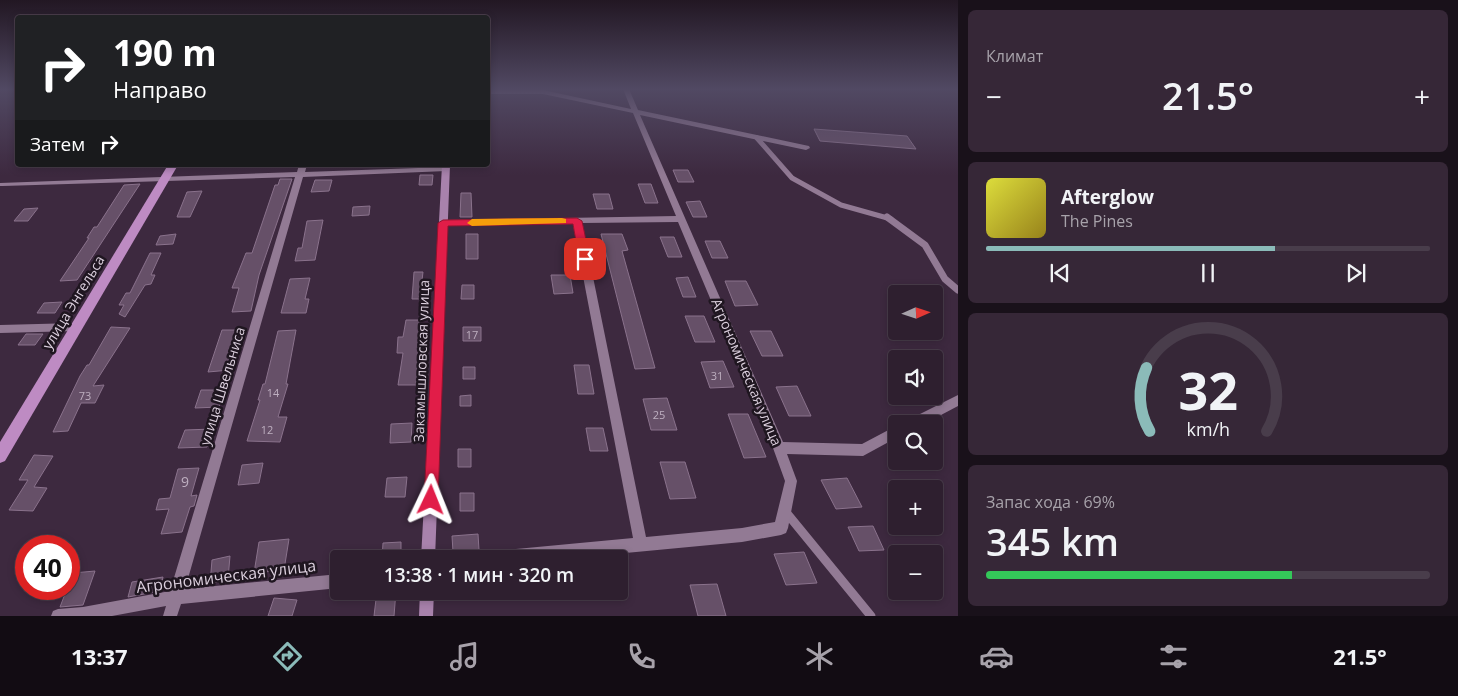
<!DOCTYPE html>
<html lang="ru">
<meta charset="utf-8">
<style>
body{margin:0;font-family:"Open Sans",sans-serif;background:#362737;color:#f1f3f6;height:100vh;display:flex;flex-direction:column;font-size:19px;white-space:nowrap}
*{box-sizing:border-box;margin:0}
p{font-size:16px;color:#a7a2aa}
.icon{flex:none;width:28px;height:28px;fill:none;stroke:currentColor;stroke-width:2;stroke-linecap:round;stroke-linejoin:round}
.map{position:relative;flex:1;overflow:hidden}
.drawer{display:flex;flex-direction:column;gap:10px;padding:10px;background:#19111a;width:500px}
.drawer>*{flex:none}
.banner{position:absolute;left:15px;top:15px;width:475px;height:152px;border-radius:5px;box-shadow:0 2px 8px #0003,0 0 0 1px #493d4b;background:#202124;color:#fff;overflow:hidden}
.needle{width:32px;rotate:87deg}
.fabs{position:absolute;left:888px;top:285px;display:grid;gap:10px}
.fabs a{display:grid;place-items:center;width:55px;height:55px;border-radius:5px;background:#2e1f2f;box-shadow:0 2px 8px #0003,0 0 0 1px #493d4b;font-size:25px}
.speed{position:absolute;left:15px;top:535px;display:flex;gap:10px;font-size:25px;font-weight:700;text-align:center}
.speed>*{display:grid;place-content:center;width:65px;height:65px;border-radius:50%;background:#2e1f2f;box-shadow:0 2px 8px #0003,0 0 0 1px #493d4b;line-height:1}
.speed .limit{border:8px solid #d22;background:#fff;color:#111}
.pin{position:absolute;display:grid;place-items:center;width:42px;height:42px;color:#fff;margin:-21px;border-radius:10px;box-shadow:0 2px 8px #0006}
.me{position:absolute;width:55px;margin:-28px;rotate:2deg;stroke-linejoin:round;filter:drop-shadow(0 0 4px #0008)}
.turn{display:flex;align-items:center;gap:18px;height:105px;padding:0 15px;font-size:22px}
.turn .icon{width:65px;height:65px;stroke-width:2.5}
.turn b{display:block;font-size:35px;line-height:42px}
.then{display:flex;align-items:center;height:48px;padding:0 15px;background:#0003;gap:10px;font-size:19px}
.big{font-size:38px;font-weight:600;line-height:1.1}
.drawer .tile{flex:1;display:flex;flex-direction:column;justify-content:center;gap:8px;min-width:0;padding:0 18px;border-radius:8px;background:#362737}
.drawer .dial{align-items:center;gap:0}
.dial svg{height:130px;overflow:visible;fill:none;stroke:#493d4b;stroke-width:7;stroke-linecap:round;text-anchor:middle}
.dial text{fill:#f1f3f6;stroke:none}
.song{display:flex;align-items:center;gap:15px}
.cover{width:60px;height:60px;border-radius:8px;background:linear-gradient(135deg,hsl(60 70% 55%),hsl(50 70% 35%))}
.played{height:5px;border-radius:2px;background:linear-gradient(90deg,#8bbbb9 65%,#493d4b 65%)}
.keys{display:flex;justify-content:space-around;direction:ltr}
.heat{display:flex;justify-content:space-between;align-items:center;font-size:28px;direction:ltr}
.charge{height:8px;border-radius:4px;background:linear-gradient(90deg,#34c759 69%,#493d4b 0)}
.trip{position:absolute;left:330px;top:550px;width:298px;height:50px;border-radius:5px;background:#2e1f2f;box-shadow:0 2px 8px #0003,0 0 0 1px #493d4b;font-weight:600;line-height:50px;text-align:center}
.menu{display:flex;height:80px;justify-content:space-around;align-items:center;background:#120c13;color:#a7a2aa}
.menu .icon{width:35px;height:35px}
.menu .selected{color:#8bbbb9}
.menu b{font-size:22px;color:#f1f3f6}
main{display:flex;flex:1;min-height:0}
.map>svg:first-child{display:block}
</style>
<main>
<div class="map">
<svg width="958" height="616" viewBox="0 0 958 616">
<rect width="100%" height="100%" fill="#3d293f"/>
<path fill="#665068" stroke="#8a728c" d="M814,129L907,136L916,149L820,141Z
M673,170H688L694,182H678Z
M420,175H433L432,185H419Z
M280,179H292L259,275L251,311L232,312L239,288H232L246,253H252L275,185H278Z
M315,180H332L329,191L311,192Z
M140,184L77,280L60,281L89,238H87L94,227H97L124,185Z
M638,184H651L658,203H645Z
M202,191L190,217H177L187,192Z
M461,193H471L472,217H460Z
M593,194H609L613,209H597Z
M700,201L707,217H693L686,202Z
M370,206L369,215L352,216L353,207Z
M38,208L28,221H14L24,209Z
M323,220L315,260L295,261L298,248H302L307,221Z
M176,234L173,244L156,245L160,236Z
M466,234H478V259H466Z
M601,234H622L628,250L622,251L655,368L635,369Z
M660,237H674L682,257H668Z
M705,241H720L728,258H712Z
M150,253H161L151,275H155L151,284L145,285L125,317L119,314L124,305H119L126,293H130Z
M414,272H423L421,289H425V299H412Z
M551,275H570L573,293L554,294Z
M688,277L696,297H683L676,278Z
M310,278L305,299H309L306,313H281L290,279Z
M725,281H746L758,305L735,306Z
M462,285H474V299H461Z
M62,302L55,313H37L44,303Z
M685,316H704L715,342H695Z
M406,320H421L416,385H398L403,353H397L398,337H403Z
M111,327L130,328L93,386L104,385L95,403H81L68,431L53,432L80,376L87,365H89Z
M463,327H481V341H463Z
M222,330H243L236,345L230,370L208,372Z
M296,330L286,384H288L278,417H287L280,442L247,441L260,400H258L263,384H265L278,331Z
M750,331H771L783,356H762Z
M26,334H43L35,345H18Z
M723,361L734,387L710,388L701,362Z
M574,365H589L594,394H578Z
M463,367H475V379H463Z
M797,386L811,416H789L776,387Z
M201,390H225L219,407L195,408Z
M471,395V406H460V396Z
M667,398L677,430H651L643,399Z
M728,414H748L766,457L744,458Z
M412,423L411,442L390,443L391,424Z
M586,428H603L608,451H590Z
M213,429L207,447L178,448L185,430Z
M458,449H471V467H458Z
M34,455L53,456L34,487L47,488L33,511L9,510L28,480H19Z
M660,462H685L696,498L670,499Z
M263,463L259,483L238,485L242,465Z
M199,468L191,496L197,495L194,506L190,507L182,532L161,534L169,509L156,510L159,499L170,498L178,469Z
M407,477L405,497H385L387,478Z
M847,478L862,507L836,509L821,480Z
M460,493H474V511H460Z
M873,526L884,550L859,551L848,527Z
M478,534L479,550L453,552L452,536Z
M289,539L284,570L254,573L259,542Z
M401,542V558L382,559L383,543Z
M804,552L817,583L786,585L774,554Z
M230,556L228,579L210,584L212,560Z
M95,571L83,605L60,607L73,573Z
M163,577L160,591L128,597L132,582Z
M717,584L726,616H698L690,585Z
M377,591H396L394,616H374Z
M274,598L297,600L292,616H268Z"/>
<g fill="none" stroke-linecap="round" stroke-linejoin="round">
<path stroke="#927a94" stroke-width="5" d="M757,138L792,178L841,205L891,219"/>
<path stroke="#927a94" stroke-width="7" d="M887,217L925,245L945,279L958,290"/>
<path stroke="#927a94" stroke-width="9" d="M785,511L871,616"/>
<path fill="#927a94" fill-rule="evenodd" d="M623,89H629L638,110L809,146L810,148L806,150L640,115L783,442L862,444L896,426V438L863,456L787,454L797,481L788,528L786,533L781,535L742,542L562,559H478L480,554L485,552L633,538L573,224L443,226L439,223L443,220L676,216L633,113L543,94H488V90H543L631,109ZM678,222L773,448L785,481L775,522L742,528L646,537L582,223Z
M299,165H307L305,172L446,167L450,169L446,171L303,177L185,589L339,574V588L181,604L177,616H163L166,606L112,616H51L53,611L58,609L83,607L170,591L295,177L3,186H0V183L297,172Z
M76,323L80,324L81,327L80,330L76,331L0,333V325Z
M958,395V406L924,424H906L908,420Z"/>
<path fill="#a882ac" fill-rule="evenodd" d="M442,165H450L435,559H421Z
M420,591H434L433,616H419Z"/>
<path fill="#be8bc3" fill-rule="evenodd" d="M168,165H178L5,461L0,463V442Z"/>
</g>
<linearGradient id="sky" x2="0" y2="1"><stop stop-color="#221723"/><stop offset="0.51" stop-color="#514963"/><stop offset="1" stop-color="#514963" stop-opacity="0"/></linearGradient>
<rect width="958" height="175" fill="url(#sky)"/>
<path fill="#e11d48" stroke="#92132f" d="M577,218L582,221L590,259L585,263L579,259L573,224L448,226L438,500L436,505L431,507L426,505L424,500L438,223L443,220Z"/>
<path fill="#f59e0b" d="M562,218L566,219V223L472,226L467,223L472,219Z"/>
<g text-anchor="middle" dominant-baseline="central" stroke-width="5" stroke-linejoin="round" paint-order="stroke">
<g font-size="11" fill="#beafc0">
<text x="472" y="334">17</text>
<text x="717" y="375">31</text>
<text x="273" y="392">14</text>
<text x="85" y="395">73</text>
<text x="659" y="414">25</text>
<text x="267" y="429">12</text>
</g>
<g font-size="14" fill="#dbcfdd" stroke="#1f1620">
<text transform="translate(73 302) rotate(-59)">улица Энгельса</text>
<text transform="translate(421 361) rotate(-88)">Закамышловская улица</text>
<text transform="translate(747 372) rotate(67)">Агрономическая улица</text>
<text transform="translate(222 386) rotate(-73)">улица Швельниса</text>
</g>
<g font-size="14" fill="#beafc0">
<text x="185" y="481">9</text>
</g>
<g font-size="16" fill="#dbcfdd" stroke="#1f1620">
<text transform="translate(226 576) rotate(-7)">Агрономическая улица</text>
</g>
</g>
</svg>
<div class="fabs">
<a><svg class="needle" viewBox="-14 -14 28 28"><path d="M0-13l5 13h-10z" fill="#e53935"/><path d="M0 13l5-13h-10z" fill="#a7a2aa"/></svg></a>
<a><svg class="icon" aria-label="sound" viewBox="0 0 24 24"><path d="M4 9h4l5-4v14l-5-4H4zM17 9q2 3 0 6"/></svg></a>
<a><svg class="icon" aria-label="search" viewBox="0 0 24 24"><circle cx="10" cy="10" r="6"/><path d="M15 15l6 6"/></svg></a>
<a>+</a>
<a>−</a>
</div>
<div class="speed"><div class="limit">40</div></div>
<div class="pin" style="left:585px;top:259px;background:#d93025"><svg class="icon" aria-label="arrive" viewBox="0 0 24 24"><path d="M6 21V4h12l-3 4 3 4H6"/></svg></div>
<svg class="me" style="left:431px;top:500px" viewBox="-20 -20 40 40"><path d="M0-17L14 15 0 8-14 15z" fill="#e11d48" stroke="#fff" stroke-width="4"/></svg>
<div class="trip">13:38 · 1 мин · 320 m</div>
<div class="banner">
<div class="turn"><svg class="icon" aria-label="right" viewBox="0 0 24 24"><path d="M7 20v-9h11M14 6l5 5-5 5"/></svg><div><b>190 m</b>Направо</div></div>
<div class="then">Затем<svg class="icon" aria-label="right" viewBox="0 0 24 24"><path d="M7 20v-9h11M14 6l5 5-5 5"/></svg></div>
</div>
</div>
<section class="drawer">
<div class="tile"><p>Климат</p>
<div class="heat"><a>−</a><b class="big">21.5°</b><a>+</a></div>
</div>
<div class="tile">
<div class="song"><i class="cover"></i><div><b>Afterglow</b><p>The Pines</p></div></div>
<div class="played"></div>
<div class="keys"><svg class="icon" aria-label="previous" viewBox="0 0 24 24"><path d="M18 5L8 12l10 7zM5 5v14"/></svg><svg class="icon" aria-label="pause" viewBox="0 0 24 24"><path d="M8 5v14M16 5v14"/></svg><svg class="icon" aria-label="next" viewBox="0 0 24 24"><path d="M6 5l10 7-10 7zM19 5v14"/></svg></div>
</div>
<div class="tile dial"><svg viewBox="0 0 100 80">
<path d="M14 69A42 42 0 1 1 86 69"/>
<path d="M14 69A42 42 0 0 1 12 30" stroke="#8bbbb9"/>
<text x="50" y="56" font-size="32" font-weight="700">32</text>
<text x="50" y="72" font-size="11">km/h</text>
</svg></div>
<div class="tile"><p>Запас хода · 69%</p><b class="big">345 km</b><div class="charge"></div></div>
</section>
</main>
<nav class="menu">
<b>13:37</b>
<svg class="icon selected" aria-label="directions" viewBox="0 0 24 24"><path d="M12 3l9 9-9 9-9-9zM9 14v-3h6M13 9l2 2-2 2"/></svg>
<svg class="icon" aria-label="music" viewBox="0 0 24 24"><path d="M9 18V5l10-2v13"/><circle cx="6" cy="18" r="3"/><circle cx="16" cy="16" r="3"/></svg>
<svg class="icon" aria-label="phone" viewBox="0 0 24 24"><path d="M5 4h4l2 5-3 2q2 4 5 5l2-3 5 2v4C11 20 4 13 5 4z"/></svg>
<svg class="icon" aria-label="climate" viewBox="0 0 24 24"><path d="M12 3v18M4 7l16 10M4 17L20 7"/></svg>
<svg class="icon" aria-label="car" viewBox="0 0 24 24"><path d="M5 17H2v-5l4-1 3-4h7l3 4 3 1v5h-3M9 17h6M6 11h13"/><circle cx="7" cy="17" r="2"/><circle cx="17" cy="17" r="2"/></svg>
<svg class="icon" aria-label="filters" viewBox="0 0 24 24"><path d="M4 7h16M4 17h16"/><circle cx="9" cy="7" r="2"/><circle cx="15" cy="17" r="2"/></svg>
<b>21.5°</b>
</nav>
